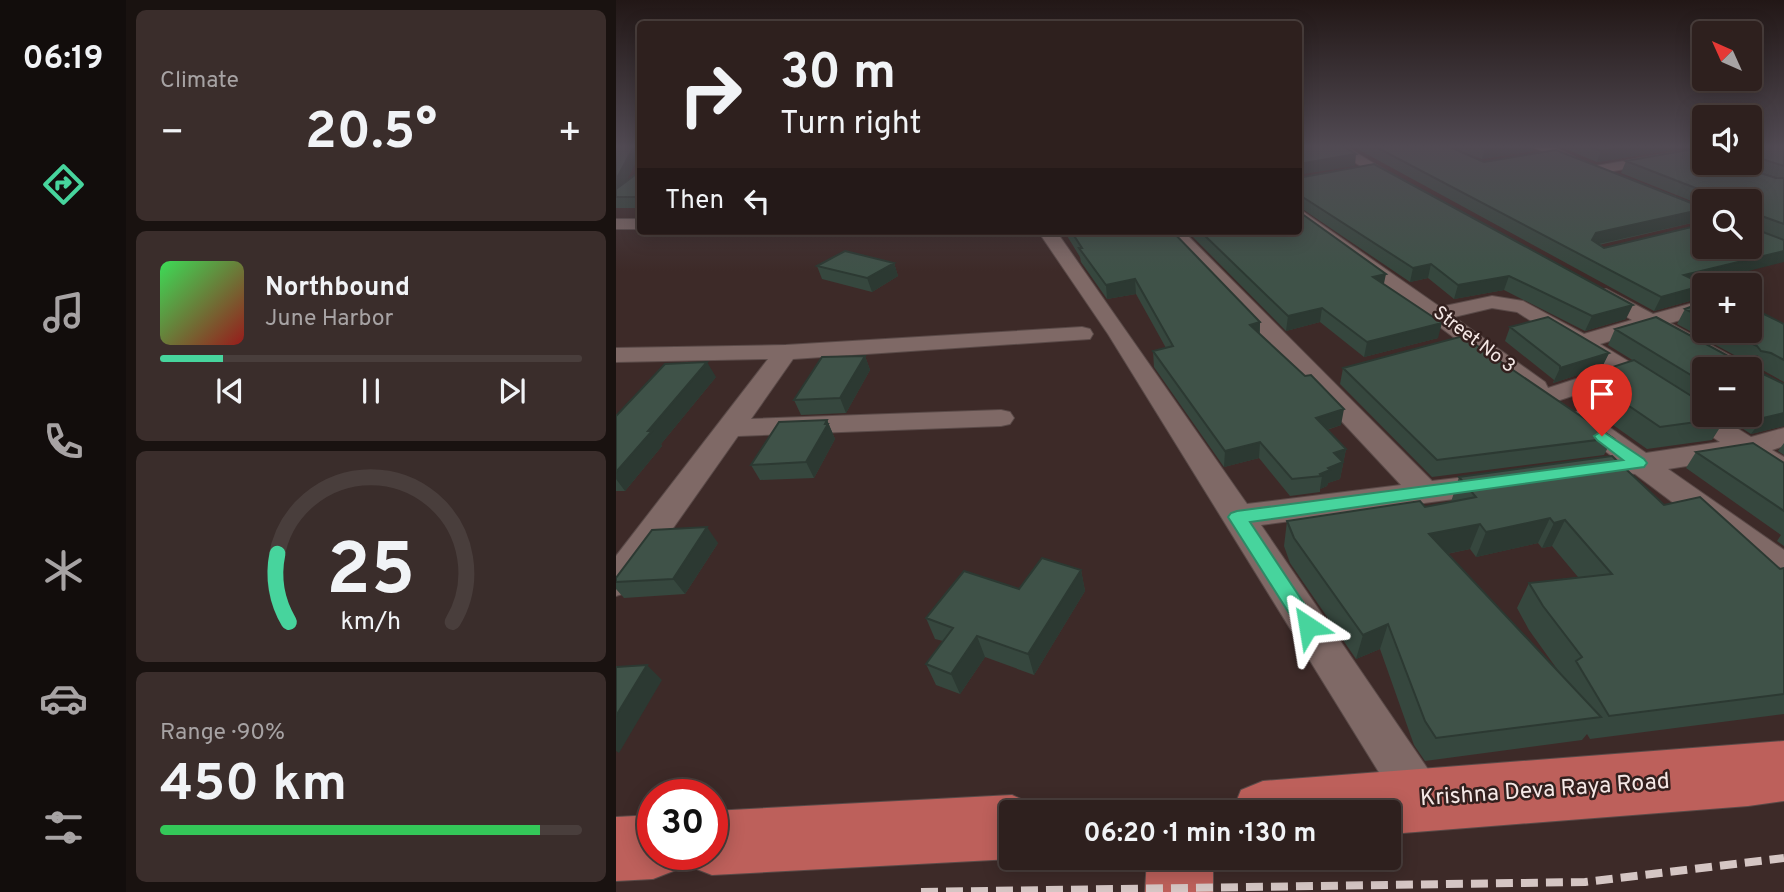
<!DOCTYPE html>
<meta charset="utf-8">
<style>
body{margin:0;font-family:Overpass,sans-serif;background:#3a2d2b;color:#f1f3f6;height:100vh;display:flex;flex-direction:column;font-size:26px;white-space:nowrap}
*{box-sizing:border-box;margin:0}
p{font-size:23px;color:#a7a3a4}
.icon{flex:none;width:38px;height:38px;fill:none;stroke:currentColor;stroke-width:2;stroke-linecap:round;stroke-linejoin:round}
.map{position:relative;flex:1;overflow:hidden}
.sheet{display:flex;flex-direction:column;gap:10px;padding:10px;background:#191210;width:490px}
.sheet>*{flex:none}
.top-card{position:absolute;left:21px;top:21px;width:665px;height:214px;border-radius:7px;box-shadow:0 4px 18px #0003,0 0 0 2px #493e3c;background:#2e201e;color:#f1f3f6;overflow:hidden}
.needle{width:46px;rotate:315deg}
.tools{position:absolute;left:1076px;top:21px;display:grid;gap:14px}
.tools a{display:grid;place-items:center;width:70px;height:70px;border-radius:7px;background:#2e201e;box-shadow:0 4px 18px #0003,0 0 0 2px #493e3c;font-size:35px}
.speed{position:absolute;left:21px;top:779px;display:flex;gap:14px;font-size:35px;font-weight:700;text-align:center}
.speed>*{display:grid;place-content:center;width:91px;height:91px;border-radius:50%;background:#2e201e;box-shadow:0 4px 18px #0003,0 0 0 2px #493e3c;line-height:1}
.speed .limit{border:10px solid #d22;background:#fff;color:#111}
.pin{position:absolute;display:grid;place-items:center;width:60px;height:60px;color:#fff;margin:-72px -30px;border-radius:50% 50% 50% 0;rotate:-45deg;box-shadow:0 0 7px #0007}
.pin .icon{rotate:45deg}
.me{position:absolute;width:77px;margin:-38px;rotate:327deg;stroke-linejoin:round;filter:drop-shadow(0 0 5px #0008)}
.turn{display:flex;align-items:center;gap:24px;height:147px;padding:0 28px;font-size:32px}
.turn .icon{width:91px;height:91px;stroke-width:2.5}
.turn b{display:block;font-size:49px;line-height:60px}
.then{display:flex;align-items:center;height:66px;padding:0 28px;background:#0003;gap:14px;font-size:26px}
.big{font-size:52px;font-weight:700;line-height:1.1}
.sheet .widget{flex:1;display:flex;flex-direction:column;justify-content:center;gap:10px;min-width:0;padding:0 24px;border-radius:10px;background:#3a2d2b}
.sheet .dial{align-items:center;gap:0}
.dial svg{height:182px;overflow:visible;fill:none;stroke:#493e3c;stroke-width:7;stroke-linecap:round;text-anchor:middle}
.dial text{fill:#f1f3f6;stroke:none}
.song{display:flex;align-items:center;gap:21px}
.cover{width:84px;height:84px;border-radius:10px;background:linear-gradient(135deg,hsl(130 70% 55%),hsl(0 70% 35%))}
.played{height:7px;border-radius:4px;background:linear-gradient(90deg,#47d49d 15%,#493e3c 15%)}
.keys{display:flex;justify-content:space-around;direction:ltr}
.heat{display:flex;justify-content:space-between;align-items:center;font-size:38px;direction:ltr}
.charge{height:10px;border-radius:5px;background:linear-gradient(90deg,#34c759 90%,#493e3c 0)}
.trip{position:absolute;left:383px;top:800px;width:402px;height:70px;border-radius:7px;background:#2e201e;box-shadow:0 4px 18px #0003,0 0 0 2px #493e3c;font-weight:700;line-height:70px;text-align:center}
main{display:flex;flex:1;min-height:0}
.dock{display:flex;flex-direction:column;width:126px;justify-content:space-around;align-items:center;background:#120d0c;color:#a7a3a4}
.dock .icon{width:49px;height:49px}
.dock .current{color:#47d49d}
.dock b{font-size:32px;color:#f1f3f6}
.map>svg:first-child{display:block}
</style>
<main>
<nav class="dock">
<b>06:19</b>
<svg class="icon current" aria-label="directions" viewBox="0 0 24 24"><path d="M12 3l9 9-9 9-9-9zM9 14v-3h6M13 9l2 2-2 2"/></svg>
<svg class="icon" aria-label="music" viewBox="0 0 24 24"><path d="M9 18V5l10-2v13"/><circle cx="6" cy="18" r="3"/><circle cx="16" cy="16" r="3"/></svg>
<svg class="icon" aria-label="phone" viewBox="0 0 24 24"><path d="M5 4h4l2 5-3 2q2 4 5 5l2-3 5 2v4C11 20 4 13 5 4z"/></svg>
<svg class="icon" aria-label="climate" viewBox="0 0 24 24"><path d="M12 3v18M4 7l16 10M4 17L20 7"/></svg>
<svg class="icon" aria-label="car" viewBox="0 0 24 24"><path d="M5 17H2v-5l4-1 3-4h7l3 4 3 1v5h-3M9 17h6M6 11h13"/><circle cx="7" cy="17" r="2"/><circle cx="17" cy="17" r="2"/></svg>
<svg class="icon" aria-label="filters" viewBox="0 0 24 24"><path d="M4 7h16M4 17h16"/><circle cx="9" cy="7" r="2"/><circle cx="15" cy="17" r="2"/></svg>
</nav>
<section class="sheet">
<div class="widget"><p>Climate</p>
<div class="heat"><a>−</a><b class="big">20.5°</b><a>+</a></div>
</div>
<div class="widget">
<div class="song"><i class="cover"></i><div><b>Northbound</b><p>June Harbor</p></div></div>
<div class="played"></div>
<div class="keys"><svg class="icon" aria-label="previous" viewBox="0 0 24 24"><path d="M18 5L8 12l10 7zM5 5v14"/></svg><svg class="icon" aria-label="pause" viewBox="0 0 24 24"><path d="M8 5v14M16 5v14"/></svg><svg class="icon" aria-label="next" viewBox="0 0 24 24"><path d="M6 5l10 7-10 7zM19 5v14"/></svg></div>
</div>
<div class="widget dial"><svg viewBox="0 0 100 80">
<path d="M14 69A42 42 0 1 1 86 69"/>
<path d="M14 69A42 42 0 0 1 9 39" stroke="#47d49d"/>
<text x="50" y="56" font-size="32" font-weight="700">25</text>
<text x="50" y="72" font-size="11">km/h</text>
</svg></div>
<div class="widget"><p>Range · 90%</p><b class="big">450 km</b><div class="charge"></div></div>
</section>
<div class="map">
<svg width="1168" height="892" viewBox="0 0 1168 892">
<rect width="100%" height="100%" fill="#3d2a28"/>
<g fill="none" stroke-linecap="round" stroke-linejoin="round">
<g stroke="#5a4a48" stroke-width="2">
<path id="minor" d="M712,146H729L792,184L789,187H779Z
M915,146H935L975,165L968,169L963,168Z
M1088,147V155L980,174L973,170L980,166Z
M682,208L824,307L876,296L907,301L968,334L1016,320L976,297L973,293L976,289H990L1037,314L1088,300V313L1054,323L1130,364L1133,369H1104L1033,329L984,344L1045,381L1049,386L1045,391C1030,395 1020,387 1008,379L941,401L932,404L923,401L920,395L911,392L682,221ZM876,308L901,312L991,369L932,388L929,382L838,317Z
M0,219H24V229H0Z
M422,231H440L631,504L785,485L548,231H567L816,481L875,474L886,477L890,484L886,491L875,494L645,525L822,784L828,800L822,816L806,822L790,816L492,334Z
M466,327L474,329L477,334L474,339L177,359L135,419L385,410L394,412L398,418L394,424L385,426L122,436L12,592L0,596V556L152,359L0,362V348L170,345Z
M1071,400L1088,407V415H1100L1135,437L1168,428V446L1156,450L1168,457V481L1158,478L1127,457L1052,469L1168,550V581L1156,577L1019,474L1002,472L998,465L1001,460L955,425L951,419L955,413L964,411L973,413L1030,453L1104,442L1062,414L1058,408L1062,402Z"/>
</g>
<g stroke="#5a4a48" stroke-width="2">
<path id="primary" d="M1168,741V801L1132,806L774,834V812H616L625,790L647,781Z
M396,795L418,805L422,812H396V858H399L396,859L96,875L73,866L68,854H96V811Z
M37,815V854H66L60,870L37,879L0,881V817Z
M531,858H597V892H529Z"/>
</g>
<use href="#minor" fill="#7f6966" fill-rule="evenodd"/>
<use href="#primary" fill="#bd605b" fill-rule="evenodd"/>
<path stroke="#d5c6c4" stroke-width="8" stroke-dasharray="17 8" stroke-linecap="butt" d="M305,892L969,882L1168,858"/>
</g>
<path fill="#36473e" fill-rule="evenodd" d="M0,146L11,182L24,175V208H0Z
M736,146H918L917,151L866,159L842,151L868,162L1088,208V212L1084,221L983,245L988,248L1088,247L1134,201H1088V206L1005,173L1010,161L1088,163L1162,178L1118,163H1134V146H1168V240L1085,283L1081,299L1038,311Z
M942,146H1082L981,162Z
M682,178L1010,319L969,331L888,290L838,299L812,278L794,282L682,206Z
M448,231H556L644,322V334L725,425L711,430L730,449L724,479L712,483L711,486L704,489V492L674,496L643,458L608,467L538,367L537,351L550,348L520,294L491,299L465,262L464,257Z
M571,231H682L768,285L822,338L748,357L704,322L670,331Z
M278,263L282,276L256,292L206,279L201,266Z
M1088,302V331H1134L1137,317L1168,324V382L1143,368V372L1168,384V426L1135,434L1110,418L1096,440L1031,449L959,398L969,376L1018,361L992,345L999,329L1112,356H1120L1061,324L1069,309ZM1088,369H1134V415H1088Z
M894,327L993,353L986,367L937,383L938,380L889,341Z
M249,356L254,370L230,413L185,415L178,400Z
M727,368L997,438L988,455L816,477L724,384Z
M100,377L45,444L46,446L9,491H0V416Z
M211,420L219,439L198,478L144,480L135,465Z
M1168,443V455L1162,451Z
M1080,452L1168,463V546L1161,541L1165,535L1070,468Z
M843,477L1048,505L1164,569L1168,568V714L974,739L971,734L966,740L809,761L798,745L764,649L740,659L674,563L668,546L671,521L809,507L835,502ZM922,543L926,548L936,546L962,577L913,583L901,608L913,630L946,676L831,554L854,549L860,557Z
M102,543L69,594L8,598L0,589V578Z
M465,570L469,591L418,675L369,657L344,694L320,685L310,664L327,641L319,639L310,618Z"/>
<path fill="#2c3932" d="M18,146H24V154L3,197H0V180Z
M835,146H844L843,151L833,156Z
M881,146H918L917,151L866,159L869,148Z
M1017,146H1082L981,162L985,151Z
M740,154L739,166L682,175L683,164Z
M1088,209V212L1084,221L974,246L976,240L980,233Z
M1168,251V262L1061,289L1068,275Z
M278,263L282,276L256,292L251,278Z
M815,264L812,278L794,282L797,268Z
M770,274L767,288L757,277Z
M893,276L888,290L838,299L842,285Z
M519,279L520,294L491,299L490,285Z
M1089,285L1081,299L1038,311L1045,297Z
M1017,305L1010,319L969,331L976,316Z
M706,308L704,322L670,331L672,316Z
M644,322L643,337L634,325Z
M826,323L822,338L748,357L751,342Z
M993,353L986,367L937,383L944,368Z
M249,356L254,370L230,413L224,398Z
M91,362L100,377L45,444L46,446L9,491L0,479V472L32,431Z
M728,409L725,425L697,434L700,418Z
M1168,413V426L1135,434L1147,418Z
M211,420L219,439L198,478L190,462Z
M644,442L643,458L608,467L609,451Z
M730,449L724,479L712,483L711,486L704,489L706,476H704L718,453Z
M934,518L922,543L860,557L870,532Z
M949,520L936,546L926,548L938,523Z
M864,524L854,549L805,559L813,534Z
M91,527L102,543L69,594L57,579Z
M465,570L469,591L418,675L412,654Z
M772,624L764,649L740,659L747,635Z
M361,636L369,657L344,694L335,674Z
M31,665L46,680L3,753L0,751V716Z"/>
<path fill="#3f5248" stroke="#2c3932" stroke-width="2" d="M0,146H18L0,180Z
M682,146H727L740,154L683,164L682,165Z
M758,146H836V148L868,162L940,150L1088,208V209L980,233L976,240L988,248L1088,224V247H1134V201H1095V194L1010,161L1088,147V163H1113L1160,178H1168V224L1140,214L1139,229L1168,240V251L1068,275L1089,285L1045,297Z
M864,146H881L869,148Z
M973,146H1017L985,151Z
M1134,146H1168V166L1134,155Z
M758,164L1017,305L976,316L893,276L842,285L815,264L797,268L682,194V178Z
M19,175H24V197H0V189Z
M682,211L770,274L757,277L826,323L751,342L706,308L672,316L584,231H682Z
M455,231H556L644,322L634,325L689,376L695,375L728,409L700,418L730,449L718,453L727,462L712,468L714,470L704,474L706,476L676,479L644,442L609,451L537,351L557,346L519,279L490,285L463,248H466Z
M229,251L278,263L251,278L201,266Z
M1088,302V319L1069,309Z
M1148,314L1168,324V360L1155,353L1145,351L1141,346L1111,331H1134V316L1137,317Z
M932,317L993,353L944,368V366L894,327Z
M1040,317L1112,356H1141L1143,372L1168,384V413L1147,418L1134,410V369H1088V383L999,329Z
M847,336L997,438L821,460L727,368Z
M249,356L224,398L178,400L206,357Z
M1018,360L1088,404V415H1105L1110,418L1044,427L969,376Z
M91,362L32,431H36L0,472V416L49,364Z
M211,420L209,424H212L190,462L135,465L163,422Z
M1137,443L1168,463V511L1080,452Z
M996,456L1048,505L1084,497L1164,569L1168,568V694L993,716L960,661L966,657L927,606L913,583L996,574L949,520L938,523L934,518L870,532L864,524L813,534L985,717L820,738L809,721L772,624L747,635L678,538L671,521L804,501L809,507L860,497L843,477Z
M91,527L57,579L0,582V578L36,530Z
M426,558L465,570L412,654L361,636L335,674L310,664L337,628L310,618L348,571L403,589Z
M31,665L0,716V667Z"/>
<linearGradient id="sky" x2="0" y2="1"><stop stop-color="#221716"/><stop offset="0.54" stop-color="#514a53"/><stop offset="1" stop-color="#514a53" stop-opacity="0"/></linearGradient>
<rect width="1168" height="271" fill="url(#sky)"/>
<path fill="#47d49d" stroke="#2e8a66" stroke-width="2" d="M986,431L1028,459L1031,463L1028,467L634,522L699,620L703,626L699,632L692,635L685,632L612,517L615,513L621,511L1007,460L981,440L978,436Z"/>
<g text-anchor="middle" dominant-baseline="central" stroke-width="5" stroke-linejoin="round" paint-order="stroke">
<g font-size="19" fill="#f5e8e6" stroke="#33201e">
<text transform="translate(858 340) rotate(37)">Street No 3</text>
</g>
<g font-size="23" fill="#f5e8e6" stroke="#33201e">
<text transform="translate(929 791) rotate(-4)">Krishna Deva Raya Road</text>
</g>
</g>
</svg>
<div class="tools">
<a><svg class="needle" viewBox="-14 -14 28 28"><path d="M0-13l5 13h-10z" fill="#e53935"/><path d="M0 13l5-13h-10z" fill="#a7a3a4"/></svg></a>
<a><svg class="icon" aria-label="sound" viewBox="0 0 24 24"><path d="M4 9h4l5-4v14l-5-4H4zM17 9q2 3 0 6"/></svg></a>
<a><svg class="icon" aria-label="search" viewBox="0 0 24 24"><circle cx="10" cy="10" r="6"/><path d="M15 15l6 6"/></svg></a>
<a>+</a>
<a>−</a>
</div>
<div class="speed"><div class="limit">30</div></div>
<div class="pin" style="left:986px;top:436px;background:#d93025"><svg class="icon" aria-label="arrive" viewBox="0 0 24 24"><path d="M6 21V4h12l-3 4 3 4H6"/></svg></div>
<svg class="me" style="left:692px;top:626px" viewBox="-20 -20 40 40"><path d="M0-17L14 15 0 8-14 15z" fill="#47d49d" stroke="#fff" stroke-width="4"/></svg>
<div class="trip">06:20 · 1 min · 130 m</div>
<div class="top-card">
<div class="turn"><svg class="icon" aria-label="right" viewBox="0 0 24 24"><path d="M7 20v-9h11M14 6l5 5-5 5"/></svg><div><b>30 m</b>Turn right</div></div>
<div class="then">Then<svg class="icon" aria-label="left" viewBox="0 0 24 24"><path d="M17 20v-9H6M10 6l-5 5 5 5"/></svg></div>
</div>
</div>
</main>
